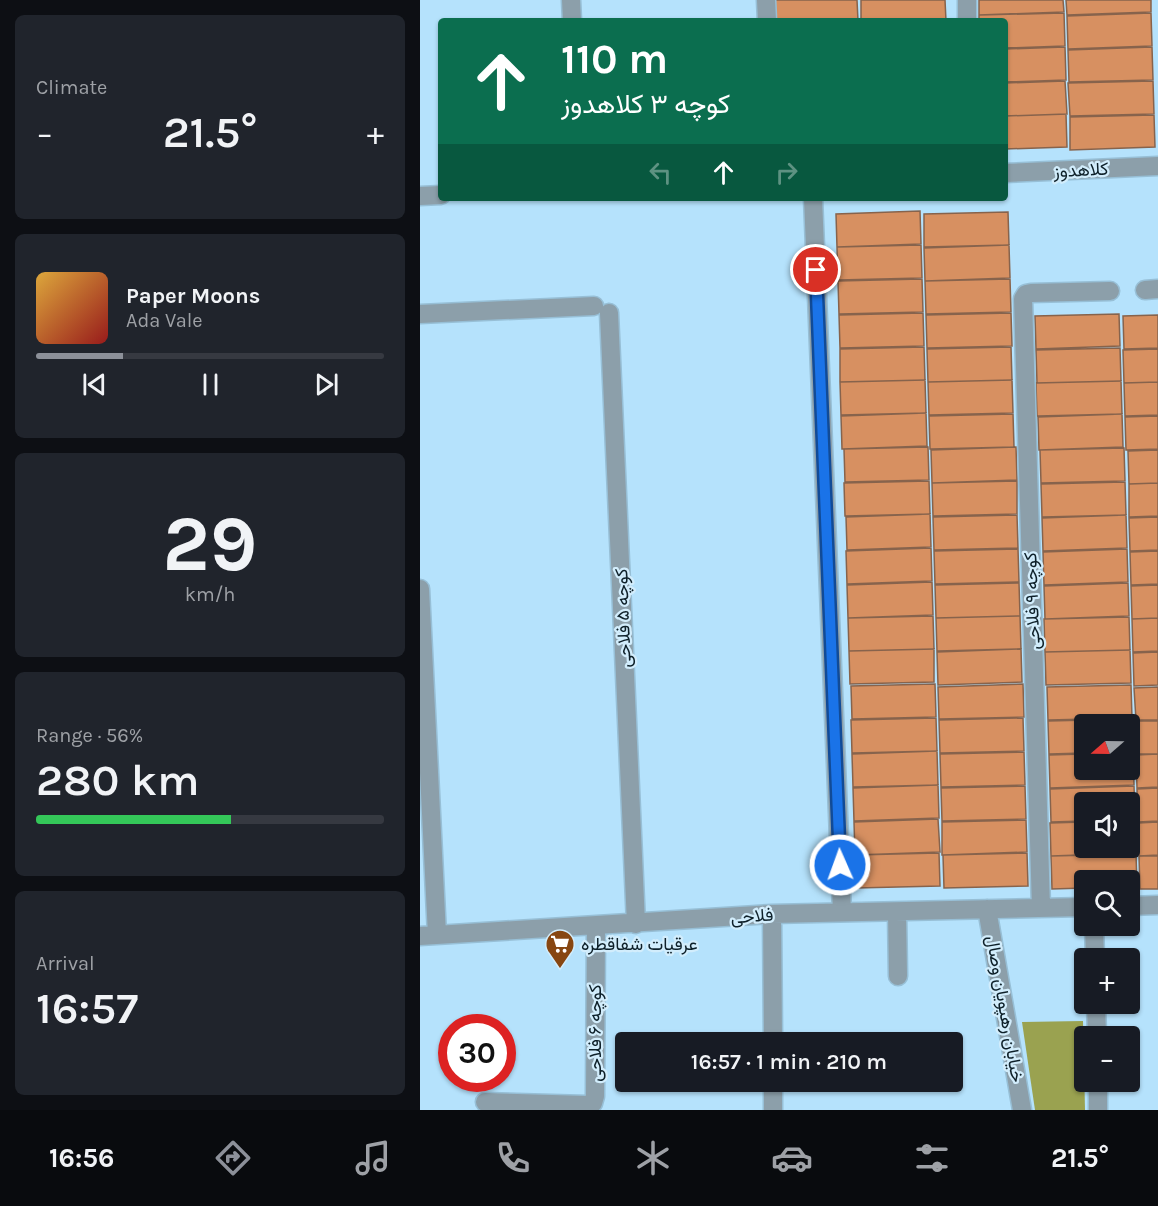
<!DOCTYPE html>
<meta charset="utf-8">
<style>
body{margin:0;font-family:Karla,Vazirmatn,sans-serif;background:#20242c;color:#f1f3f6;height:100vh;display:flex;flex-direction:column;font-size:22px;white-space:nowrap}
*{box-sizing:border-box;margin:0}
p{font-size:20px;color:#9ea1a6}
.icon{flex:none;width:33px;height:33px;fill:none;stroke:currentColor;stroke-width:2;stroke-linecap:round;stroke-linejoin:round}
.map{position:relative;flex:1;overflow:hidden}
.details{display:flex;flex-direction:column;gap:15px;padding:15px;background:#0d0f14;width:420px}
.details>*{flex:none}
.banner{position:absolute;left:18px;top:18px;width:570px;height:183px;border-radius:6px;box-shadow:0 2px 4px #0004;background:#0b6e4f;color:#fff;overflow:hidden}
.needle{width:39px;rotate:250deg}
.tools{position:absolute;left:654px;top:714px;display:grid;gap:12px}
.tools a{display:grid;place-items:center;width:66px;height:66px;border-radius:6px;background:#171b24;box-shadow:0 2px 4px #0004;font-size:30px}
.speed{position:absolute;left:18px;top:1014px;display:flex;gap:12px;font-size:30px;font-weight:700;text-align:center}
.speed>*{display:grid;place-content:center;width:78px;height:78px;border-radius:50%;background:#171b24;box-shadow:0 2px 4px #0004;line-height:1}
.speed .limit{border:9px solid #d22;background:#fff;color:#111}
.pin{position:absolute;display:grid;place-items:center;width:51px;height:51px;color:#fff;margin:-26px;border:3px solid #fff;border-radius:50%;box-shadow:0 2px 6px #0007}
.me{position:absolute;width:66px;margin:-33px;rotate:358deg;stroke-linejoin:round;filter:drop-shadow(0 0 4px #0008)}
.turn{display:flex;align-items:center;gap:21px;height:126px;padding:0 24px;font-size:27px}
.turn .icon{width:78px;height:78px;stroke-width:2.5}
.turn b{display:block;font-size:42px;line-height:51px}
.lanes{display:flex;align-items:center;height:57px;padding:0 24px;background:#0003;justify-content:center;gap:30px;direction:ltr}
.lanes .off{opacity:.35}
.big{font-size:45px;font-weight:600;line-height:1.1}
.details .card{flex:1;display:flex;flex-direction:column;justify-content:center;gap:9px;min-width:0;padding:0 21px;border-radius:9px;background:#20242c}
.details .dial{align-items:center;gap:0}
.dial b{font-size:78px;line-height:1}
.song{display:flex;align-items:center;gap:18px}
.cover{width:72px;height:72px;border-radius:9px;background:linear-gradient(135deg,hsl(40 70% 55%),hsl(0 70% 35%))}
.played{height:6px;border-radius:3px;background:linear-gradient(90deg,#8c9099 25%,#363941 25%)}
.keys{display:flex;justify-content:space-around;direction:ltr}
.heat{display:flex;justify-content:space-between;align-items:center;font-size:33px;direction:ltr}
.charge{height:9px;border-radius:4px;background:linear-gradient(90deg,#34c759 56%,#363941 0)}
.trip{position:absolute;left:195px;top:1032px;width:348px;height:60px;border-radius:6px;background:#171b24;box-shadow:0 2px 4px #0004;font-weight:600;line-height:60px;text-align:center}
.tab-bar{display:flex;height:96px;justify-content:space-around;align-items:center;background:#090b0e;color:#9ea1a6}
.tab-bar .icon{width:42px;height:42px}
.tab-bar .on{color:#8c9099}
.tab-bar b{font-size:27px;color:#f1f3f6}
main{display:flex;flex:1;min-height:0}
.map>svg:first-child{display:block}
</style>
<main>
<section class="details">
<div class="card"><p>Climate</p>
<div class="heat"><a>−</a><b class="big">21.5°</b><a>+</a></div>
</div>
<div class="card">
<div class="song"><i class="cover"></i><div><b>Paper Moons</b><p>Ada Vale</p></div></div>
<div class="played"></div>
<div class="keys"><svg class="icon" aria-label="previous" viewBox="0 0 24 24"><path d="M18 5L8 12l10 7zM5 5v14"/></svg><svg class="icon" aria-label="pause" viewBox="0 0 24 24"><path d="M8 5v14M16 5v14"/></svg><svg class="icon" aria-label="next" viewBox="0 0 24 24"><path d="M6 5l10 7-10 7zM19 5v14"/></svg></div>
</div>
<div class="card dial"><b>29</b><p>km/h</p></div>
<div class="card"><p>Range · 56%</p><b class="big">280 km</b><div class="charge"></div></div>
<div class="card"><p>Arrival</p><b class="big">16:57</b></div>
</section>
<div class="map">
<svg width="738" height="1110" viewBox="0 0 738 1110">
<rect width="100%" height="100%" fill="#b5e2fc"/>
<path fill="#9aa250" d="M663,1021L665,1110H615L602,1022Z"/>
<path fill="#d79061" stroke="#87634c" stroke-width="1.5" d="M353,0H437L438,21H354Z
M441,0H525L526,21H441Z
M559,0H643L644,12L559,15Z
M646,0H731V12L647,15Z
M644,13L645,46L585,48V21H559V15Z
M731,13L732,46L648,49L647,16Z
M645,47L646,80L585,82V49Z
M732,47L733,80L649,82L648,50Z
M645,81L647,114L585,116V83Z
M733,81L734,114L650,116L648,83Z
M646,114L647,147L585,149V116Z
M734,115L735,147L650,150V117Z
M500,211L501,244L417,247L416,214Z
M588,212L589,245L504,247V214Z
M501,245L502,278L418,280L417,247Z
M589,245L590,278L505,281L504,248Z
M502,279L503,312L419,314L418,281Z
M590,279L591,312L506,314L505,281Z
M503,313L504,346L420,348L419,315Z
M591,313L592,346L507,348L506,315Z
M699,314L700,346L616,349L615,316Z
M738,315V348L704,349L703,316Z
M504,347L505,380L420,382V349Z
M591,347L592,380L508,382L507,349Z
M700,348L701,381L617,383L616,350Z
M738,349V382L704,383L703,350Z
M505,380L506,413L421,415L420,382Z
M592,380L593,413L509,415L508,382Z
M701,381L702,414L617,416L616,383Z
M738,382V415L705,416L704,383Z
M506,413L507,446L422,449L421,416Z
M593,414L594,447L510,449L509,416Z
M702,414L703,447L619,450L618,417Z
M738,416V449L706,450L705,417Z
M508,447L509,480L425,482L424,449Z
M596,447L597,480L512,483L511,450Z
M704,448L705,481L621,483L620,450Z
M738,450V483L709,484L708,451Z
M509,481L510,514L425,516L424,483Z
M597,481V514L513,516L512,483Z
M705,482L706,515L622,517L621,484Z
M738,483V516L709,517V484Z
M510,514L511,547L427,550L426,517Z
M597,515L598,548L514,550L513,517Z
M706,515L707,548L623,551L622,518Z
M738,517V550L710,551L709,518Z
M511,548L512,581L427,584L426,551Z
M598,549L599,582L515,584L514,551Z
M707,549L708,582L624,585L623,552Z
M738,551V584L711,585L710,552Z
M512,582L513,615L428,618L427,585Z
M599,583L600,616L516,618L515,585Z
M708,583L709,616L625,619L624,586Z
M738,585V618L712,619L711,586Z
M513,616L514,649L429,651L428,618Z
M600,616L601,649L517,651L516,618Z
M709,617L710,650L625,652L624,619Z
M738,618V651L713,652L712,619Z
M514,649V682L430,684L429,651Z
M601,649L602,682L518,685L517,652Z
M710,650L711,683L626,685L625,652Z
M738,652V685L714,686L713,653Z
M515,684L516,717L432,719L431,686Z
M603,684L604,717L519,719L518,687Z
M711,685L712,718L628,720L627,687Z
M738,687V720H716L714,688Z
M516,718L517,751L432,753L431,720Z
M603,718L604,751L520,753L519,720Z
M712,719L713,752H710V724H664V753L629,754L628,721Z
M715,721H738V754H716Z
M517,751L518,785L433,787L432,754Z
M604,752L605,785L521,787L520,754Z
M710,752H713L714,785L630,788L629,755L664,754V770H710Z
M738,754V787L717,788L716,755Z
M518,785L519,818L434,821L433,788Z
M605,786L606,819L522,821L521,788Z
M714,786L715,819L710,820V802H664V821L631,822L630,789Z
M738,788V821L718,822L717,789Z
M518,819L520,852L435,855L434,822Z
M606,820L607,852L522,855V822Z
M715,820L716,853L631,856L630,823L664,822V848H710V821Z
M738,822V855L719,856L718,823Z
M519,853L520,886L436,888L435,855Z
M607,853L608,886L524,888L523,855Z
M716,854L717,887H710V880H664V888L632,889L631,856Z
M719,856H738V889H720Z"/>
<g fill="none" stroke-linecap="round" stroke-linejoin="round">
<g stroke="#97bfd6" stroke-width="21">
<path id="minor" d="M151,0L152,21
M346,0L347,21
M547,0V21
M585,173L738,166
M0,196L21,195
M393,198L422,912
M725,290L738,289
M189,313L216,924
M0,314L174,306
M0,589L17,935
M710,906L738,905
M621,908L603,299L606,294L611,293L690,291
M567,909L602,1110
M477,912L478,976
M352,914L353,1042
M674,926L675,958
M0,936L352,914L664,907
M676,1004L677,1036
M353,1082V1110
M678,1082V1110
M65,1102L167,1105L173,1103L175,1096L176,926"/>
</g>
<use href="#minor" stroke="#8c9faa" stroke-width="18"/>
</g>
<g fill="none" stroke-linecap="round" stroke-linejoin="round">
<g stroke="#114b97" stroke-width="15">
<path id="route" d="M396,270L420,865"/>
</g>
<use href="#route" stroke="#1a73e8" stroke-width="10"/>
</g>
<defs>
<g id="supermarket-pin" transform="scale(1.5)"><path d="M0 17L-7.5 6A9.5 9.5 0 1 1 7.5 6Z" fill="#874611" stroke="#d2edfc"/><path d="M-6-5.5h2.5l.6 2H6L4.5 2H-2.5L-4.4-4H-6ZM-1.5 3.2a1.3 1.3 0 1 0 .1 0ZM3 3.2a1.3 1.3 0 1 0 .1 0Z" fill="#fff"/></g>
</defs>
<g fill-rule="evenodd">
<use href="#supermarket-pin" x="140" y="944"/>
</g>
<g text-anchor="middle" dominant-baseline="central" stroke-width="4.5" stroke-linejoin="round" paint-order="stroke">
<g font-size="18" fill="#0e2029" stroke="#d2edfc">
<text transform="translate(661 170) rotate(-3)">کلاهدوز</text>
<text transform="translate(612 601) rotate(-92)">کوچه ۹ فلاحی</text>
<text transform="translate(203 618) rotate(-92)">کوچه ۵ فلاحی</text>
<text transform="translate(332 916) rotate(-4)">فلاحی</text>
<text transform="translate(585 1009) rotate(80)">خیابان رهپویان وصال</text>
<text transform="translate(175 1033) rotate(-90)">کوچه ۶ فلاحی</text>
</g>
<g font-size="18" fill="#0e2029" stroke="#d2edfc" text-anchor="start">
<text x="161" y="944">عرقیات شفاقطره</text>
</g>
</g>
</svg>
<div class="tools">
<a><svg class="needle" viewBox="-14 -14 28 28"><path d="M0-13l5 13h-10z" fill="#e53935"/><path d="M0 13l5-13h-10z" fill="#9ea1a6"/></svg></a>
<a><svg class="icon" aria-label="sound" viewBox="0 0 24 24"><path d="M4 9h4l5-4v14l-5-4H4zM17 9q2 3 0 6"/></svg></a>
<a><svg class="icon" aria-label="search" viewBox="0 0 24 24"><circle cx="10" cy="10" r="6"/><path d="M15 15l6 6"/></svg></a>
<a>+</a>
<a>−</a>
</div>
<div class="speed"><div class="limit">30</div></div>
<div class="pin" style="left:396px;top:270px;background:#d93025"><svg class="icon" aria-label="arrive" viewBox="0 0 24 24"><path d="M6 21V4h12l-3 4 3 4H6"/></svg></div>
<svg class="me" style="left:420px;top:865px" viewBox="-20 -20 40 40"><circle r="17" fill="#1a73e8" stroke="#fff" stroke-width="3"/><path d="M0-11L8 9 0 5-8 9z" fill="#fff"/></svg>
<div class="trip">16:57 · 1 min · 210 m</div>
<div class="banner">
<div class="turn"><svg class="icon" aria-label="ahead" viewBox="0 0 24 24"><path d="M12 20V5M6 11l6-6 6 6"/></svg><div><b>110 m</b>کوچه ۳ کلاهدوز</div></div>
<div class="lanes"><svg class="icon off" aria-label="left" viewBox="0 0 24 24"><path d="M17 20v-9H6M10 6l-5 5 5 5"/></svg><svg class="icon" aria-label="ahead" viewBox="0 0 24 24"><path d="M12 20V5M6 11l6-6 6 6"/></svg><svg class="icon off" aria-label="right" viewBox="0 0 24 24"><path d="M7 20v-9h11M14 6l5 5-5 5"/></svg></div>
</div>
</div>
</main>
<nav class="tab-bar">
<b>16:56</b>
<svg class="icon on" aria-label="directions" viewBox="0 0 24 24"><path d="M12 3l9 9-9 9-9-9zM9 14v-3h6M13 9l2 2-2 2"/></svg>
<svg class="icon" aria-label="music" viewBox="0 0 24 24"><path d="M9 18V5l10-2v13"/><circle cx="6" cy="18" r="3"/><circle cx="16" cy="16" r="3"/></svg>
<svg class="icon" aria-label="phone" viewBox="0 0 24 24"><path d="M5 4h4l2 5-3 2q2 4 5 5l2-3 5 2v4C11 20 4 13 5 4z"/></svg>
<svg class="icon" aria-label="climate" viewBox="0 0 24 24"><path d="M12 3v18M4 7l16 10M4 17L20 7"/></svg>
<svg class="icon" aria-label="car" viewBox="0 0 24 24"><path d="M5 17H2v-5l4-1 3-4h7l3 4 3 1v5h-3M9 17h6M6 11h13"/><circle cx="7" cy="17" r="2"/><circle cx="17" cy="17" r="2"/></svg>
<svg class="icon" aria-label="filters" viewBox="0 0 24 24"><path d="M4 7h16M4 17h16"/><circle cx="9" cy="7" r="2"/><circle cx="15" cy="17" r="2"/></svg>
<b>21.5°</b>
</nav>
